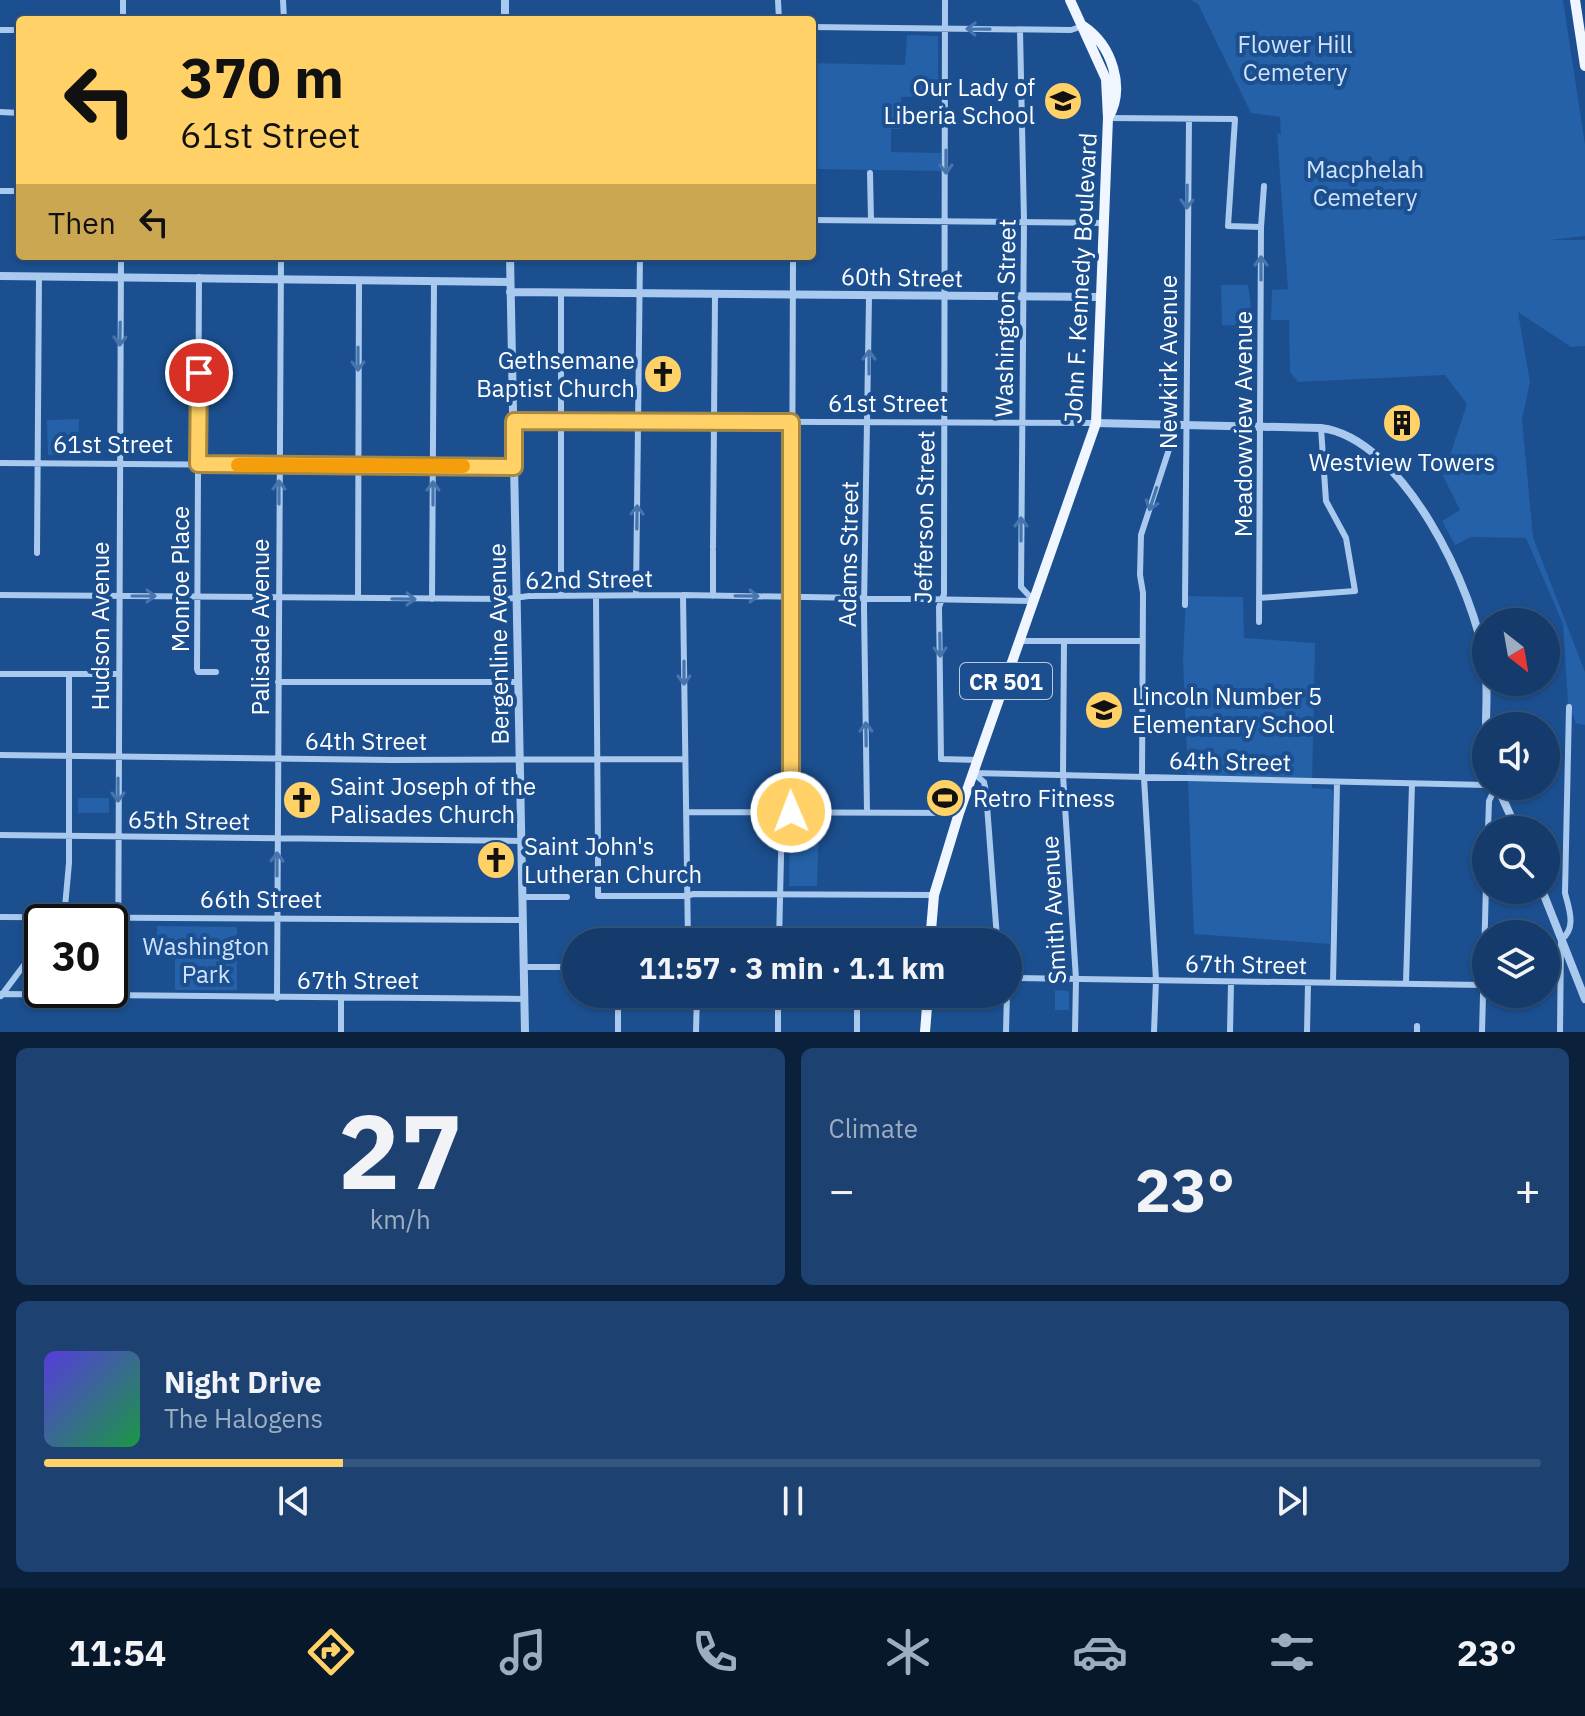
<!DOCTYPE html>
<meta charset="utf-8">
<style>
body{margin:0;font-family:"IBM Plex Sans",sans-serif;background:#1d4271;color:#f1f3f6;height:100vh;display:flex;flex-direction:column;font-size:30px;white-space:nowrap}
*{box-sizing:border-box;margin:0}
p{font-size:26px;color:#9dadc1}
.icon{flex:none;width:44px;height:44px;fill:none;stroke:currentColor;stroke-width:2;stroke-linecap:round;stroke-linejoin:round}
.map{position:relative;height:1032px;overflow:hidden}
.side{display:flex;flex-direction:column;gap:16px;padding:16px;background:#0b203b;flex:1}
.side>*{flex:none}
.guide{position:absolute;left:16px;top:16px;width:800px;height:244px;border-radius:8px;box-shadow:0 2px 6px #0004,0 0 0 2px #33557e;background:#ffd166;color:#111;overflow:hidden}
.needle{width:52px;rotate:149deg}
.controls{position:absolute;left:1472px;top:608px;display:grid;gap:16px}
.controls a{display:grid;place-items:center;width:88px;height:88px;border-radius:50%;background:#143b6b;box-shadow:0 2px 6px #0004,0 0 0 2px #33557e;font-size:40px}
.speed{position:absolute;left:24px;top:904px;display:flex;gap:16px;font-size:40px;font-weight:700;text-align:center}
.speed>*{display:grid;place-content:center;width:104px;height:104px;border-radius:50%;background:#143b6b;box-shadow:0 2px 6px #0004,0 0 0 2px #33557e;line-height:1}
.speed .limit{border:4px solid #111;border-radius:12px;background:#fff;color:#111}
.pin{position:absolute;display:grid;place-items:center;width:68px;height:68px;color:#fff;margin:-34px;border:4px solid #fff;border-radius:50%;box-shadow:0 2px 8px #0007}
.me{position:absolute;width:88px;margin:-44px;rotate:359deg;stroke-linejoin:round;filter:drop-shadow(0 0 6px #0008)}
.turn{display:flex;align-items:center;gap:28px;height:168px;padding:0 32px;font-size:36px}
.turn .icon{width:104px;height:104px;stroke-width:2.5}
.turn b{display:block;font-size:56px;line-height:68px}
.then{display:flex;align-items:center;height:76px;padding:0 32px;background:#0003;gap:16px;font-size:30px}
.big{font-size:60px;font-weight:700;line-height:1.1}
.side .widget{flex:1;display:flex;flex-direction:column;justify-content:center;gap:12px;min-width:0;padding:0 28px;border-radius:12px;background:#1d4271}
.side .dial{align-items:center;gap:0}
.dial b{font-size:104px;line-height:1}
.song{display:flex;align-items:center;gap:24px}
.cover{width:96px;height:96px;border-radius:12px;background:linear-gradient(135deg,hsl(250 70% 55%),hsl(140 70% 35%))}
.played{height:8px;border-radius:4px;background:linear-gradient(90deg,#ffd166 20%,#33557e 20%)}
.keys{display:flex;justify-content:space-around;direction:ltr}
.heat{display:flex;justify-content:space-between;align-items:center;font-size:44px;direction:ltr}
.side .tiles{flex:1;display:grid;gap:16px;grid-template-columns:1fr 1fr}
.widget:last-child{grid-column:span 2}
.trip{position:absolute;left:562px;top:928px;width:460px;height:80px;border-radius:40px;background:#143b6b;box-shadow:0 2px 6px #0004,0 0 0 2px #33557e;font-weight:700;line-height:80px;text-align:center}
.tabs{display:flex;height:128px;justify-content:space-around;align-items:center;background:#08182b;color:#9dadc1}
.tabs .icon{width:56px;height:56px}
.tabs .active{color:#ffd166}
.tabs b{font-size:36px;color:#f1f3f6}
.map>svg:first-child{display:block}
</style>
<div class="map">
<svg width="1585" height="1032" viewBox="0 0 1585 1032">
<rect width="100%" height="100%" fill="#1b4f8f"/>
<path fill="#2461a8" d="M1191,0H1563L1585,145V236L1550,240H1585V346L1571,347L1518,312L1530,382L1522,419L1533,537L1585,672V725L1576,723L1568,703L1563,624L1526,538L1471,537L1455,545L1442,521L1460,510L1443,476L1467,404L1445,375L1298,382L1290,372L1289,320H1271L1272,290L1288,289L1277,132L1281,135L1280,117L1251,113L1198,4Z
M907,35L938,36V96L901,97V129H891V152L941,153V171L812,169V63L905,65Z
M1221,285H1248L1251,306L1248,310V326L1222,325Z
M79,419L78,455H48L47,420Z
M1186,596L1243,597L1244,638L1315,643L1312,788L1331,789L1333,792L1330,944L1194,934L1183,659Z
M78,798H109V813H78Z
M790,821H819L817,886H789Z
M157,926L237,927V990H175V958L157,956Z
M1055,990L1069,991V1010H1055Z"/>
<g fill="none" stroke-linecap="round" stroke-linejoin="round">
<path stroke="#a9c9ee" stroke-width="6" d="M283,0L284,20
M778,0L779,20
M945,0L944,594L939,607L941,759L978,760
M123,20V0
M812,27L1071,30L1083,26
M0,30H20
M1020,30L1024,221L1021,587L1034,601
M0,112L20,113
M1108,118L1235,119L1228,226L1261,227
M870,173L871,220
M0,191H20
M812,220L1104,223
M199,277L197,669L198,672H216
M514,421L1096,423
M0,463L514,467
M713,548L715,295
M37,553L39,277
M0,595L506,599L529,596L683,595L1034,601
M636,595L640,256
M683,595L688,942
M561,596V294
M596,596L598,850
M713,596V551
M358,598L359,281
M1259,598L1355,591L1346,538L1326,501L1321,428
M432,599L434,281
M1185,605L1189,119
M1259,622L1261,227L1264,186
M1021,641H1142
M1064,641L1063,775L1076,979L1075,1032
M0,674H118
M278,682H518
M0,755L391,760L685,759
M973,773L1486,785
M973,773L984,782L986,792L997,938
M1142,777L1143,593L1140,575L1141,535L1177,425
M1144,778L1156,980L1154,1032
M687,812L959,813
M791,812L793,256
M867,812L864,607L869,297
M1488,830L1489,801L1496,786
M0,835L521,841
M598,858V896H688L693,894L934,895
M522,897H567
M0,917L523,920
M59,918L65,907L69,863V675
M779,942L782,813
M524,967H576
M1008,978L1483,985
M1333,982L1337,783
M1406,983L1412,784
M0,994L525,999
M1,996L42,941
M118,996L121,256
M277,998L281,256
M1417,1026V1032
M341,1032V999
M618,1032V1011
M696,1032L697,994
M778,1032V994
M857,1032V1006
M1006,1032L1007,994
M1230,1032L1231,982
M1307,1032L1308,984
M1482,1032L1486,885
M1560,1032L1561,940C1577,928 1569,909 1565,893L1569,707"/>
<path stroke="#a9c9ee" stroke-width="8" d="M505,0V20
M510,256L525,1032
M0,276L510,282
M510,292L1101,297
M1096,423L1321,428C1403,438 1475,590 1485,664C1488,684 1486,706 1486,726
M1497,786L1517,830
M1542,890L1585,999"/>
<path stroke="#f0f6ff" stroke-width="10" d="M1575,0L1585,66
M1083,26C1112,45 1126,88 1108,118
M930,942L934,895L959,813L1096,423L1108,118L1106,79L1070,0
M925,1032L928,994"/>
</g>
<defs><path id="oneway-shaft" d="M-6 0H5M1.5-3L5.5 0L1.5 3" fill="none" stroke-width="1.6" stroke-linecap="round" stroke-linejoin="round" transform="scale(2)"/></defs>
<g stroke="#4674ac">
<use href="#oneway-shaft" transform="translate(978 29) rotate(-179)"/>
<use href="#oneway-shaft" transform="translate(946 162) rotate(90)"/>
<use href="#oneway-shaft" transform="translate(1187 197) rotate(91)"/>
<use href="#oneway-shaft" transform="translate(1261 268) rotate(-90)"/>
<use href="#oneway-shaft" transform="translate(120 334) rotate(91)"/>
<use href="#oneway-shaft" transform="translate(358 359) rotate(90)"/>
<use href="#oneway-shaft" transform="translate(869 362) rotate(-90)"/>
<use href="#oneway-shaft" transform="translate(279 492) rotate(-90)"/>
<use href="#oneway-shaft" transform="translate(433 493) rotate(-90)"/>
<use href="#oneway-shaft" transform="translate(1153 499) rotate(108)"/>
<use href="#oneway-shaft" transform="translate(637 517) rotate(-89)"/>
<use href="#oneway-shaft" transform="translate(1021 529) rotate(-90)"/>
<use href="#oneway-shaft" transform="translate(144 596)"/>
<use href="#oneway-shaft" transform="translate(747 596) rotate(1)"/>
<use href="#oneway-shaft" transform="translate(404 599) rotate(1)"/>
<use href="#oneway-shaft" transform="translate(940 645) rotate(89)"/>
<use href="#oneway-shaft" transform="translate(684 673) rotate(90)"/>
<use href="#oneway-shaft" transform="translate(866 734) rotate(-91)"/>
<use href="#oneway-shaft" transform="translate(118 790) rotate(90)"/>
<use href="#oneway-shaft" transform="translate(277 864) rotate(-90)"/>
</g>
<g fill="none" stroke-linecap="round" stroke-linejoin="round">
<g stroke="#a68842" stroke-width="20">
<path id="route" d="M199,373L198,464L514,467V421L791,422V812"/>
</g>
<use href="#route" stroke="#ffd166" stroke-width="14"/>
<path stroke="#f59e0b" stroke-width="14" d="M238,465L463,466"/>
</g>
<defs>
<g id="school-disc" transform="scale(2)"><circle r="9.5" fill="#ffd166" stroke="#1b4f8f"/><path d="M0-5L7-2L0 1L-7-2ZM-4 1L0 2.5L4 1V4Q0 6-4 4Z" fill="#111"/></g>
<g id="church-disc" transform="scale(2)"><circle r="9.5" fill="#ffd166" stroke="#1b4f8f"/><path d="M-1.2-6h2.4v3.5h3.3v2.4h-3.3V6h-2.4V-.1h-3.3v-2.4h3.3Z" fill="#111"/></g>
<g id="building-disc" transform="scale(2)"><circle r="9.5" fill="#ffd166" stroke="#1b4f8f"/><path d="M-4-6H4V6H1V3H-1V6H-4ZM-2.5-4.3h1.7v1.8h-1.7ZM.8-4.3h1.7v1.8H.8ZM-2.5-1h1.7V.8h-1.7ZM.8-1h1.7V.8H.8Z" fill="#111"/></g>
<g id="stadium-disc" transform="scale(2)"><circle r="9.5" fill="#ffd166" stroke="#1b4f8f"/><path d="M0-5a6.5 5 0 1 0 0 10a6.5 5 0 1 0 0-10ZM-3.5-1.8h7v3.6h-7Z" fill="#111"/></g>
</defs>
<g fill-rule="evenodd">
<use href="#school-disc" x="1063" y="101"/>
<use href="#church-disc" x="663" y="374"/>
<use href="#building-disc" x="1402" y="423"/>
<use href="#school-disc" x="1104" y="710"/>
<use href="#stadium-disc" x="945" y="798"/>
<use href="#church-disc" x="302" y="800"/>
<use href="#church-disc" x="496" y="860"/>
</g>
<g text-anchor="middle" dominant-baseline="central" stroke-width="8" stroke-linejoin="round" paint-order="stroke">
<rect fill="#1b4f8f" stroke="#bbcadd" stroke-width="2" x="960" y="663" width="92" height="36" rx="6"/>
<g font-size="22" font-weight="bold" fill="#fff">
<text x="1006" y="681">CR 501</text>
</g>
<g font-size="24" fill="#cfe3fa" stroke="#1b4f8f">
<text x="1295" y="44">Flower Hill<tspan x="1295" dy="28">Cemetery</tspan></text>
<text x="1365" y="169">Macphelah<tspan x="1365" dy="28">Cemetery</tspan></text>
<text x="206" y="946">Washington<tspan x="206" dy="28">Park</tspan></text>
</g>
<g font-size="24" fill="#fff" stroke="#1b4f8f" text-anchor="start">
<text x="1035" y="87" text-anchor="end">Our Lady of<tspan x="1035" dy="28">Liberia School</tspan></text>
<text x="635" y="360" text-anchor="end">Gethsemane<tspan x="635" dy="28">Baptist Church</tspan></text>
<text x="1402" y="462" text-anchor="middle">Westview Towers</text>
<text x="1132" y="696">Lincoln Number 5<tspan x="1132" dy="28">Elementary School</tspan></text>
<text x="330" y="786">Saint Joseph of the<tspan x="330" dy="28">Palisades Church</tspan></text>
<text x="973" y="798">Retro Fitness</text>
<text x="524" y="846">Saint John's<tspan x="524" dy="28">Lutheran Church</tspan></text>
</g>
<g font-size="24" fill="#fff" stroke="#1b4f8f">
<text transform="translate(902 277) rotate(1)">60th Street</text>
<text transform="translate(1080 278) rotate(-87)">John F. Kennedy Boulevard</text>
<text transform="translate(1005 318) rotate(-89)">Washington Street</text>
<text transform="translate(1168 362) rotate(-90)">Newkirk Avenue</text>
<text x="888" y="403">61st Street</text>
<text transform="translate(1243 424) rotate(-90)">Meadowview Avenue</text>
<text x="113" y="444">61st Street</text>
<text transform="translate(924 517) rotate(-89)">Jefferson Street</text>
<text transform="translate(848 554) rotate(-89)">Adams Street</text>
<text transform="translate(180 579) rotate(-90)">Monroe Place</text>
<text transform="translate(589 579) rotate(-1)">62nd Street</text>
<text transform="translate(100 626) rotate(-90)">Hudson Avenue</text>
<text transform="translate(260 627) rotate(-90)">Palisade Avenue</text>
<text transform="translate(498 644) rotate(-91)">Bergenline Avenue</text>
<text x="366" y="741">64th Street</text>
<text transform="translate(1230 761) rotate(1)">64th Street</text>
<text transform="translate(189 820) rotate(1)">65th Street</text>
<text x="261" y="899">66th Street</text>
<text transform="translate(1053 910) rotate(-93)">Smith Avenue</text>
<text transform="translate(1246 964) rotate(1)">67th Street</text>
<text x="358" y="980">67th Street</text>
</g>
</g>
</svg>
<div class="controls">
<a><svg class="needle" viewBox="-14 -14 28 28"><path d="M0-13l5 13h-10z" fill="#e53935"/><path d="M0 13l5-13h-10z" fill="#9dadc1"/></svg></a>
<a><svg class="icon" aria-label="sound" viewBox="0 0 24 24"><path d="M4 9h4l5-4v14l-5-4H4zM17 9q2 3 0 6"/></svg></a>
<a><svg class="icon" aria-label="search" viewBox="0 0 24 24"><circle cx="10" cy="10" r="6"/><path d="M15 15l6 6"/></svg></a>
<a><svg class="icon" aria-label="layers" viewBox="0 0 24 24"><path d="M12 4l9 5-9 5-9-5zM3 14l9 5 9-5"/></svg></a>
</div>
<div class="speed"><div class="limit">30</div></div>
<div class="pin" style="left:199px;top:373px;background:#d93025"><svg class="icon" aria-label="arrive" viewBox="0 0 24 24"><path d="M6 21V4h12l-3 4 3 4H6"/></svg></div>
<svg class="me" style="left:791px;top:812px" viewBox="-20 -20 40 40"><circle r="17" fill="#ffd166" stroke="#fff" stroke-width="3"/><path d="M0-11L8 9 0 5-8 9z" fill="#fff"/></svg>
<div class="trip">11:57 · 3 min · 1.1 km</div>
<div class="guide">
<div class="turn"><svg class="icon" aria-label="left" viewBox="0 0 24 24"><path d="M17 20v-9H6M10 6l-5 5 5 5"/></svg><div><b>370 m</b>61st Street</div></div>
<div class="then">Then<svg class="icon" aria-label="left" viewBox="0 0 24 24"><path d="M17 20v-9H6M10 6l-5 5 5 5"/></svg></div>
</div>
</div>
<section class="side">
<div class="tiles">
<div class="widget dial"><b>27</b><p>km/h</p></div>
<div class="widget"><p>Climate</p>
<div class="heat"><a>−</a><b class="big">23°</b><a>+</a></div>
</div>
<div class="widget">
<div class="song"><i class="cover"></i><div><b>Night Drive</b><p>The Halogens</p></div></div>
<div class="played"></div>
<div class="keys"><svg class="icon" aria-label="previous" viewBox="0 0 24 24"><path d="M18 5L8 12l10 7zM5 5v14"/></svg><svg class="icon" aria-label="pause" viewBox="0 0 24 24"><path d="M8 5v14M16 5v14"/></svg><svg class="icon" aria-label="next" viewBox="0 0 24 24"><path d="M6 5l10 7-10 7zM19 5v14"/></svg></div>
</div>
</div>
</section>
<nav class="tabs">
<b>11:54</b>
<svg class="icon active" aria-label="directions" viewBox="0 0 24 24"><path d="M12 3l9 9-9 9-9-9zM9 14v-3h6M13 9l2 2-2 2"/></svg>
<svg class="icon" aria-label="music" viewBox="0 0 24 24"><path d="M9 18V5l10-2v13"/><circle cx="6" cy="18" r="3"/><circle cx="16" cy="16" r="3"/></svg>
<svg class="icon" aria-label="phone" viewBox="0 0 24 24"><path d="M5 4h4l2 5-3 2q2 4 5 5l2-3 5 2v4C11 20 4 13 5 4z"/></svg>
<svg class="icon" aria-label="climate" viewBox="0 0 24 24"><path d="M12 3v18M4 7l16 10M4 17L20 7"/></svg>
<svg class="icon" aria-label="car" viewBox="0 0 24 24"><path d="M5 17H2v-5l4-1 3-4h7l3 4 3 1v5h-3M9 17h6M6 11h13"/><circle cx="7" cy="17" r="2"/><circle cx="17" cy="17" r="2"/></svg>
<svg class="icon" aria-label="filters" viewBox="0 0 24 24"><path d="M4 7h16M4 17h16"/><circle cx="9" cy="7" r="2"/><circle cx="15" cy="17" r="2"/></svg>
<b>23°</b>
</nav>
